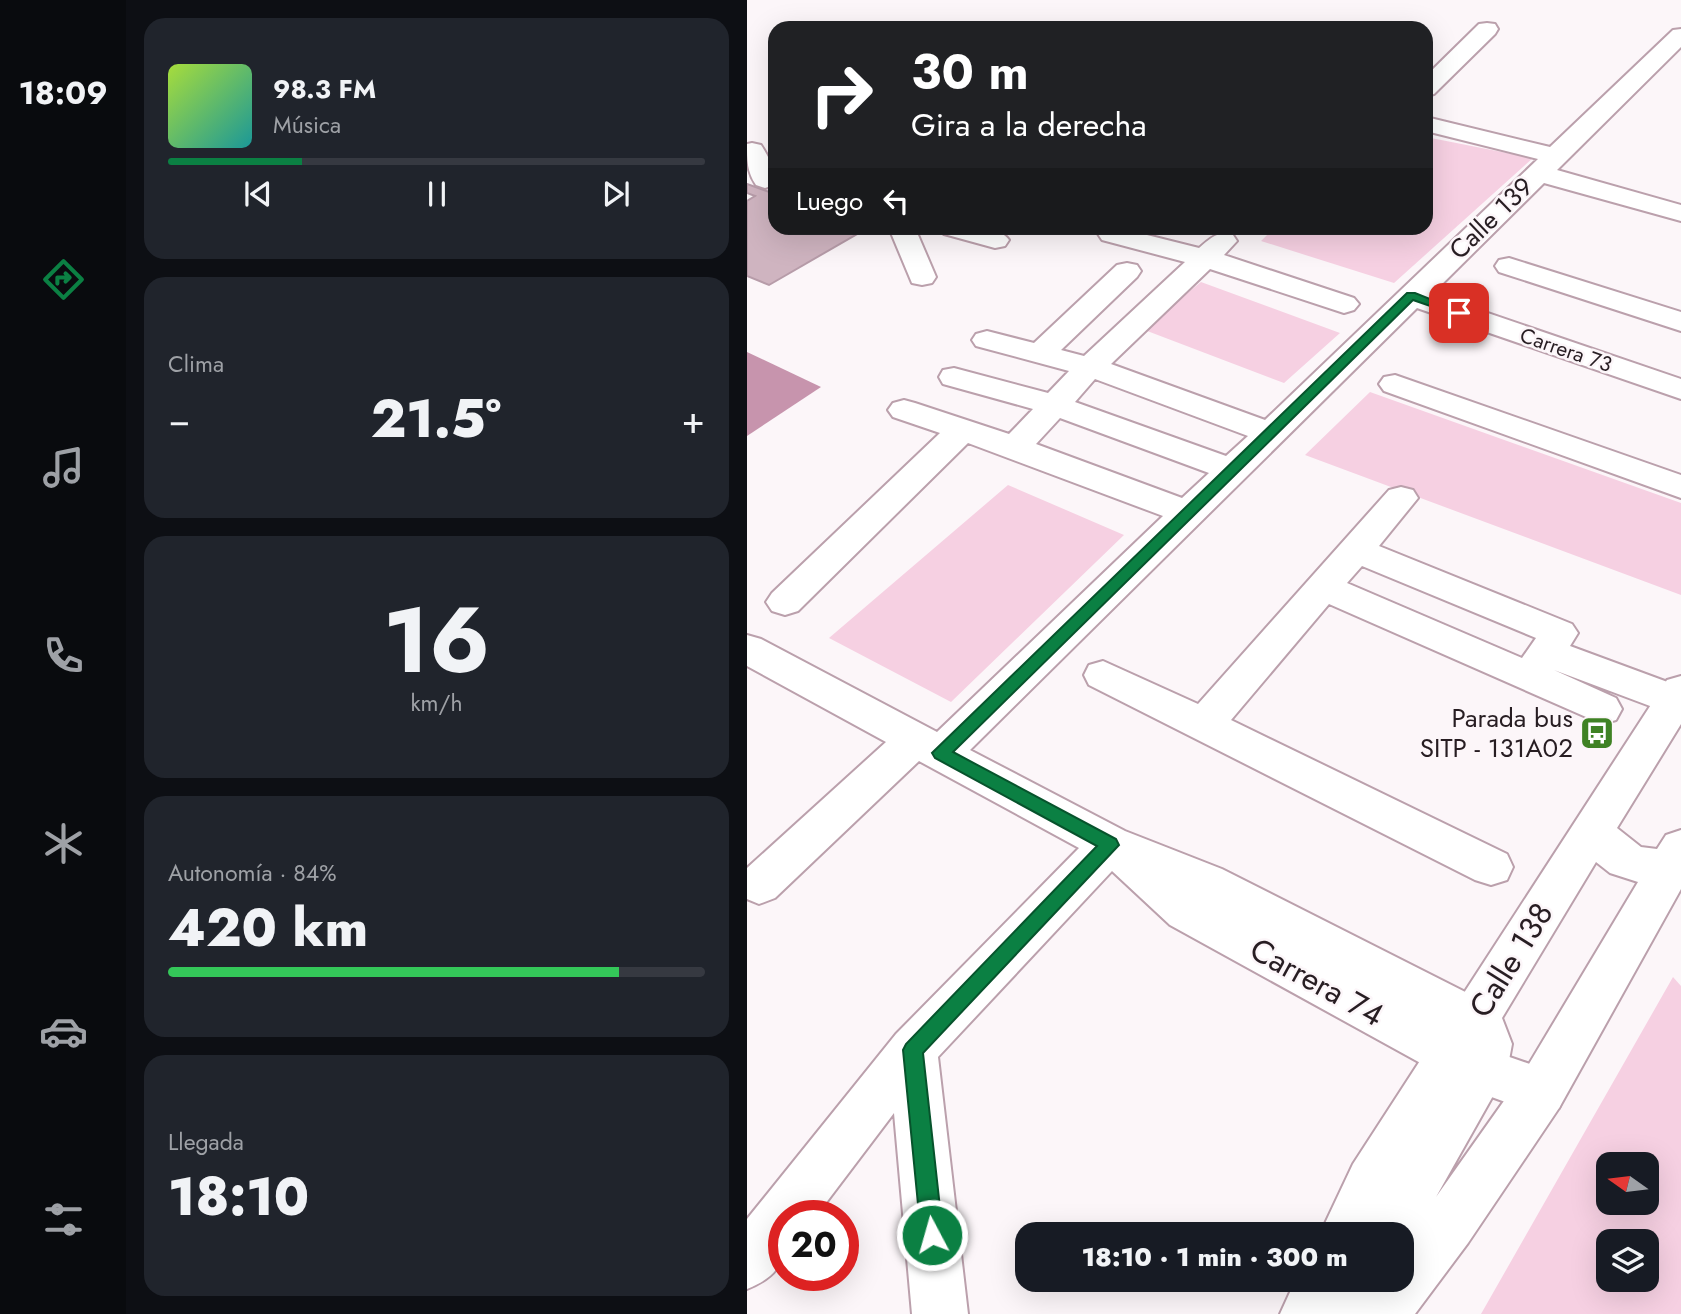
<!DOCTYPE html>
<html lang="es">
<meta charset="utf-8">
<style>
body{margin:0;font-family:Jost,sans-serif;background:#20242c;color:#f1f3f6;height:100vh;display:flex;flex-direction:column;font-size:26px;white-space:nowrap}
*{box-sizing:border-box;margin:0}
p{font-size:23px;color:#9ea1a6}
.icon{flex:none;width:38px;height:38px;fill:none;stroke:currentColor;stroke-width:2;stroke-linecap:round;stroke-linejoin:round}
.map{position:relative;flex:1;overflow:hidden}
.panel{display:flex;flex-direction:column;gap:18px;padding:18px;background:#0d0f14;width:621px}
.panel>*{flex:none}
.banner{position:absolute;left:21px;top:21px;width:665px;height:214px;border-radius:21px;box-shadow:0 7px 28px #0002;background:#202124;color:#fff;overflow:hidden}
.needle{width:46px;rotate:284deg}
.buttons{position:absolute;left:849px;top:1152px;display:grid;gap:14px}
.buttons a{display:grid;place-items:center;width:63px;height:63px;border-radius:14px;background:#171b24;box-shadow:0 7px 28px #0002;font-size:35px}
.speed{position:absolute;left:21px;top:1200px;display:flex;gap:14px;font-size:35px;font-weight:700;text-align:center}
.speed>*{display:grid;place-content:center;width:91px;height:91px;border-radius:50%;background:#171b24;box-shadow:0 7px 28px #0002;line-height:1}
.speed .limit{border:10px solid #d22;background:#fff;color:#111}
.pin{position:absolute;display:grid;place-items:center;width:60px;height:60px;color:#fff;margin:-30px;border-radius:14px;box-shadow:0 4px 10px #0006}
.me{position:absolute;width:77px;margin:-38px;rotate:354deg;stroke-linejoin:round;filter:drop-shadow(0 0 5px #0008)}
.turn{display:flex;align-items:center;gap:24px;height:147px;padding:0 28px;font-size:32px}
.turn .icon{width:91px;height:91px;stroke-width:2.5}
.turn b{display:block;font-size:49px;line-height:60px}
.then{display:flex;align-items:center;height:66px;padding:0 28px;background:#0003;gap:14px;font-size:26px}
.big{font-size:52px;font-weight:800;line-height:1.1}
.panel .card{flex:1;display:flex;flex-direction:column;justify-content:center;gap:10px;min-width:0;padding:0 24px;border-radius:21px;background:#20242c}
.panel .dial{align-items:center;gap:0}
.dial b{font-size:91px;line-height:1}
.song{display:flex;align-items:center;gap:21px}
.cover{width:84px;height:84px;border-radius:10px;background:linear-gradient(135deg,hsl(80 70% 55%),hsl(180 70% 35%))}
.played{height:7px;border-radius:4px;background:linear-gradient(90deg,#0b8043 25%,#363941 25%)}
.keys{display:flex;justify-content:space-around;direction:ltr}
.heat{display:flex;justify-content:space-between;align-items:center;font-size:38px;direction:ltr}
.charge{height:10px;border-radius:5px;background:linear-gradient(90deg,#34c759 84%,#363941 0)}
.trip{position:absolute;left:268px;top:1222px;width:399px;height:70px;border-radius:21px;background:#171b24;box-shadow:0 7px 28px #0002;font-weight:800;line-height:70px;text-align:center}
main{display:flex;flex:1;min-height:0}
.tabs{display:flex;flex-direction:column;width:126px;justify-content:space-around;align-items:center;background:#090b0e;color:#9ea1a6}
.tabs .icon{width:49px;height:49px}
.tabs .selected{color:#0b8043}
.tabs b{font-size:32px;color:#f1f3f6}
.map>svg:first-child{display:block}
</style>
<main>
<nav class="tabs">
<b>18:09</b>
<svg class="icon selected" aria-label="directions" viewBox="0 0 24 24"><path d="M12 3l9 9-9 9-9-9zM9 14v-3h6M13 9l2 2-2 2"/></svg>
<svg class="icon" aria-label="music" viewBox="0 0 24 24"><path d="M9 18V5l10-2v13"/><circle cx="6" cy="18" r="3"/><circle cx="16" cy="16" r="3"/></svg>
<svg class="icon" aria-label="phone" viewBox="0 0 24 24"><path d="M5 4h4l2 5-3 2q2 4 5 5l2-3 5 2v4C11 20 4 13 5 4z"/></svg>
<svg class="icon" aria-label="climate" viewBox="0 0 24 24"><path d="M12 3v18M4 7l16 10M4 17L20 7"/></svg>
<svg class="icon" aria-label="car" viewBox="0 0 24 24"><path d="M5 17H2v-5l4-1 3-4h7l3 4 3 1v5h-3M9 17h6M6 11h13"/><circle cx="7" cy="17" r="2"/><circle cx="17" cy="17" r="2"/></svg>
<svg class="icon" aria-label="filters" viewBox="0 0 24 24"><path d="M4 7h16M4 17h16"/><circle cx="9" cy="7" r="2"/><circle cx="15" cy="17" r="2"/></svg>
</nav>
<section class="panel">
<div class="card">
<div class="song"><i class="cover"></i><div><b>98.3 FM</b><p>Música</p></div></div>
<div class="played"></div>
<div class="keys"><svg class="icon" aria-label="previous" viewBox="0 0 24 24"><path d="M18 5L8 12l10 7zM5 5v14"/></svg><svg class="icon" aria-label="pause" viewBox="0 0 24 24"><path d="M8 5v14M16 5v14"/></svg><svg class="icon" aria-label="next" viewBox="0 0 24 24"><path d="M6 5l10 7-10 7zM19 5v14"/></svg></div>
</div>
<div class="card"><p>Clima</p>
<div class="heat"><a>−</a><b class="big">21.5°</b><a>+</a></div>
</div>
<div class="card dial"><b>16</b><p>km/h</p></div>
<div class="card"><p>Autonomía · 84%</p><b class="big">420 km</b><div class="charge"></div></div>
<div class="card"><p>Llegada</p><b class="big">18:10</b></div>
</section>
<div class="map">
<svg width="934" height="1314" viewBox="0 0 934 1314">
<rect width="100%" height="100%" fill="#fcf6f9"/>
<path fill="#f6d0e2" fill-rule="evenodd" d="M679,137L786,158L647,283L514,241L527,228H679Z
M454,282L593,333L537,383L395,329Z
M623,392L934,503V595L558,455Z
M261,485L377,535L204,702L82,638Z
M926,977L934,986V1314H734ZM861,1164H900V1202H861ZM861,1241H900V1279H861Z"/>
<path fill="#c794ad" d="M0,352L74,387L0,436Z"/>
<path fill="#cfb4c0" stroke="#b79ca9" stroke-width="2" d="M0,184L28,194V228H116L117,230L22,285L0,276V201L8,196L0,193Z"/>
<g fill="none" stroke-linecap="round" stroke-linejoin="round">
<g stroke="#bba0ac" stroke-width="4">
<path id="minor" d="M740,23L748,24L751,29L748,34L687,94L679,96V76L732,24Z
M934,29V47L810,170L934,205V221L797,183L685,294L934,379V399L670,308L223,750L378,831L475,869L744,1005L751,1020L744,1035L728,1042L748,1052L812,1074L819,1091L812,1108L794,1115L717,1087L423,925L365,871L191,1057L221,1314H165L147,1113L69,1216H37C37,1255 41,1272 0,1289V1219L149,1034L332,848L172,761L28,898L12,904L0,899V868L139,742L0,666V635L14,639L190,732L416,516L221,443L51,611L38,615L25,611L19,602L25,593L193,433L146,417L141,410L146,403L157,400L168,403L262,434L286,409L196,384L192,377L196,370L207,368L301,393L322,371L229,346L225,340L229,334L240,331L287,343L370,265L380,263L390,265L394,271L390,277L314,350L337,356L438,262L355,240L351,234L355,228H372L452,248C464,238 470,231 486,235L490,241L477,255L607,298L612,304L607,310L597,313L463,269L364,364L518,420L791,159L679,131V117L803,147L926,30ZM348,379L501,436L479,456L328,402ZM313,418L462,473L435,498L289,444Z
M5,143L14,145C22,157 29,171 27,185L18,188L9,185C0,172 0,160 0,144Z
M142,228H168L189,277L185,283L175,285L165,283Z
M194,228C212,226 250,223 262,240L258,246L248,248L197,234Z
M762,258L934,312V331L752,272L748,266L752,260Z
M648,375L934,475V498L637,391L632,384L637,377Z
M654,487L666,490L671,498L632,546L825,624L831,633L823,646L934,687V713L927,715L807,670L869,698L875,709L869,720L855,724L582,604L484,720L760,854L766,867L760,880L744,885L728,880L342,685L337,675L342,665L356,661L451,704L642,490ZM615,566L789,638L775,658L600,583Z"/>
</g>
<g stroke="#bba0ac" stroke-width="4">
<path id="major" d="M934,676V724L870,828L894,847L910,849L919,835L934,830V889L812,1108L721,1243L668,1314H533L549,1279H654V1234H573L606,1164L920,680ZM849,862L863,873L891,882L776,1074L689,1197L760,1071L765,1044L755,1018Z"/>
</g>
<use href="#minor" fill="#fff" fill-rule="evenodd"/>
<use href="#major" fill="#fff" fill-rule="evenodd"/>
</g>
<path fill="#0b8043" stroke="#07532c" stroke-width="2" d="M660,293H668L718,313L712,316L666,300L206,752L369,839L372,845L176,1053L196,1235L193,1243L185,1246L177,1243L174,1235L156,1050L159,1044L350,846L188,758L185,753Z"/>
<defs>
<g id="bus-square" transform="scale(1.75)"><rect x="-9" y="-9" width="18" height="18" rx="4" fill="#3f8224" stroke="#fcf6f9"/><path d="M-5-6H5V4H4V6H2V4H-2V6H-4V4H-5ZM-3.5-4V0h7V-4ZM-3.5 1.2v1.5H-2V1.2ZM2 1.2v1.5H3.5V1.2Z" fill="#fff"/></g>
</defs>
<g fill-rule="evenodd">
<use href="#bus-square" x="850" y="733"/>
</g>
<g text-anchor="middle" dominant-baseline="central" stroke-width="5" stroke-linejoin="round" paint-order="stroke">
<g font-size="21" fill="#271d22" stroke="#fcf6f9">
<text transform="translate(819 350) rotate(19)">Carrera 73</text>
</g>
<g font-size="26" fill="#271d22" stroke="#fcf6f9">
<text transform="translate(744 218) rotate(-44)">Calle 139</text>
</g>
<g font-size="26" fill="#271d22" stroke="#fcf6f9" text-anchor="end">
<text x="826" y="718">Parada bus<tspan x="826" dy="30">SITP - 131A02</tspan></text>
</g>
<g font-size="32" fill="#271d22" stroke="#fcf6f9">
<text transform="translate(764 960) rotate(-58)">Calle 138</text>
<text transform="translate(570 982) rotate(29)">Carrera 74</text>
</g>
</g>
</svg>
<div class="buttons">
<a><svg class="needle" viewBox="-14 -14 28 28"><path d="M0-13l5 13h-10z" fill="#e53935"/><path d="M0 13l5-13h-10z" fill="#9ea1a6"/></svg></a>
<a><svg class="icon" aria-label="layers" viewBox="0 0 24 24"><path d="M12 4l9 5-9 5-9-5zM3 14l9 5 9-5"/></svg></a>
</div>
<div class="speed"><div class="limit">20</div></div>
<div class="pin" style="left:712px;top:313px;background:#d93025"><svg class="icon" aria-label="arrive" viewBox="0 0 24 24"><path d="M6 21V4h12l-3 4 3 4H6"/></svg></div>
<svg class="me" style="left:185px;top:1235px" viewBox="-20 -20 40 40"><circle r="17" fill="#0b8043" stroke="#fff" stroke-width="3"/><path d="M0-11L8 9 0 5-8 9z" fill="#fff"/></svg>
<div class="trip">18:10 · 1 min · 300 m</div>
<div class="banner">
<div class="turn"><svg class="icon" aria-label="right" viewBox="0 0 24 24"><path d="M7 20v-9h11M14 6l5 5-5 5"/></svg><div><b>30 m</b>Gira a la derecha</div></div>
<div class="then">Luego<svg class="icon" aria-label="left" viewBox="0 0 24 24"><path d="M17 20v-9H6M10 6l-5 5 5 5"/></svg></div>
</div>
</div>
</main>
